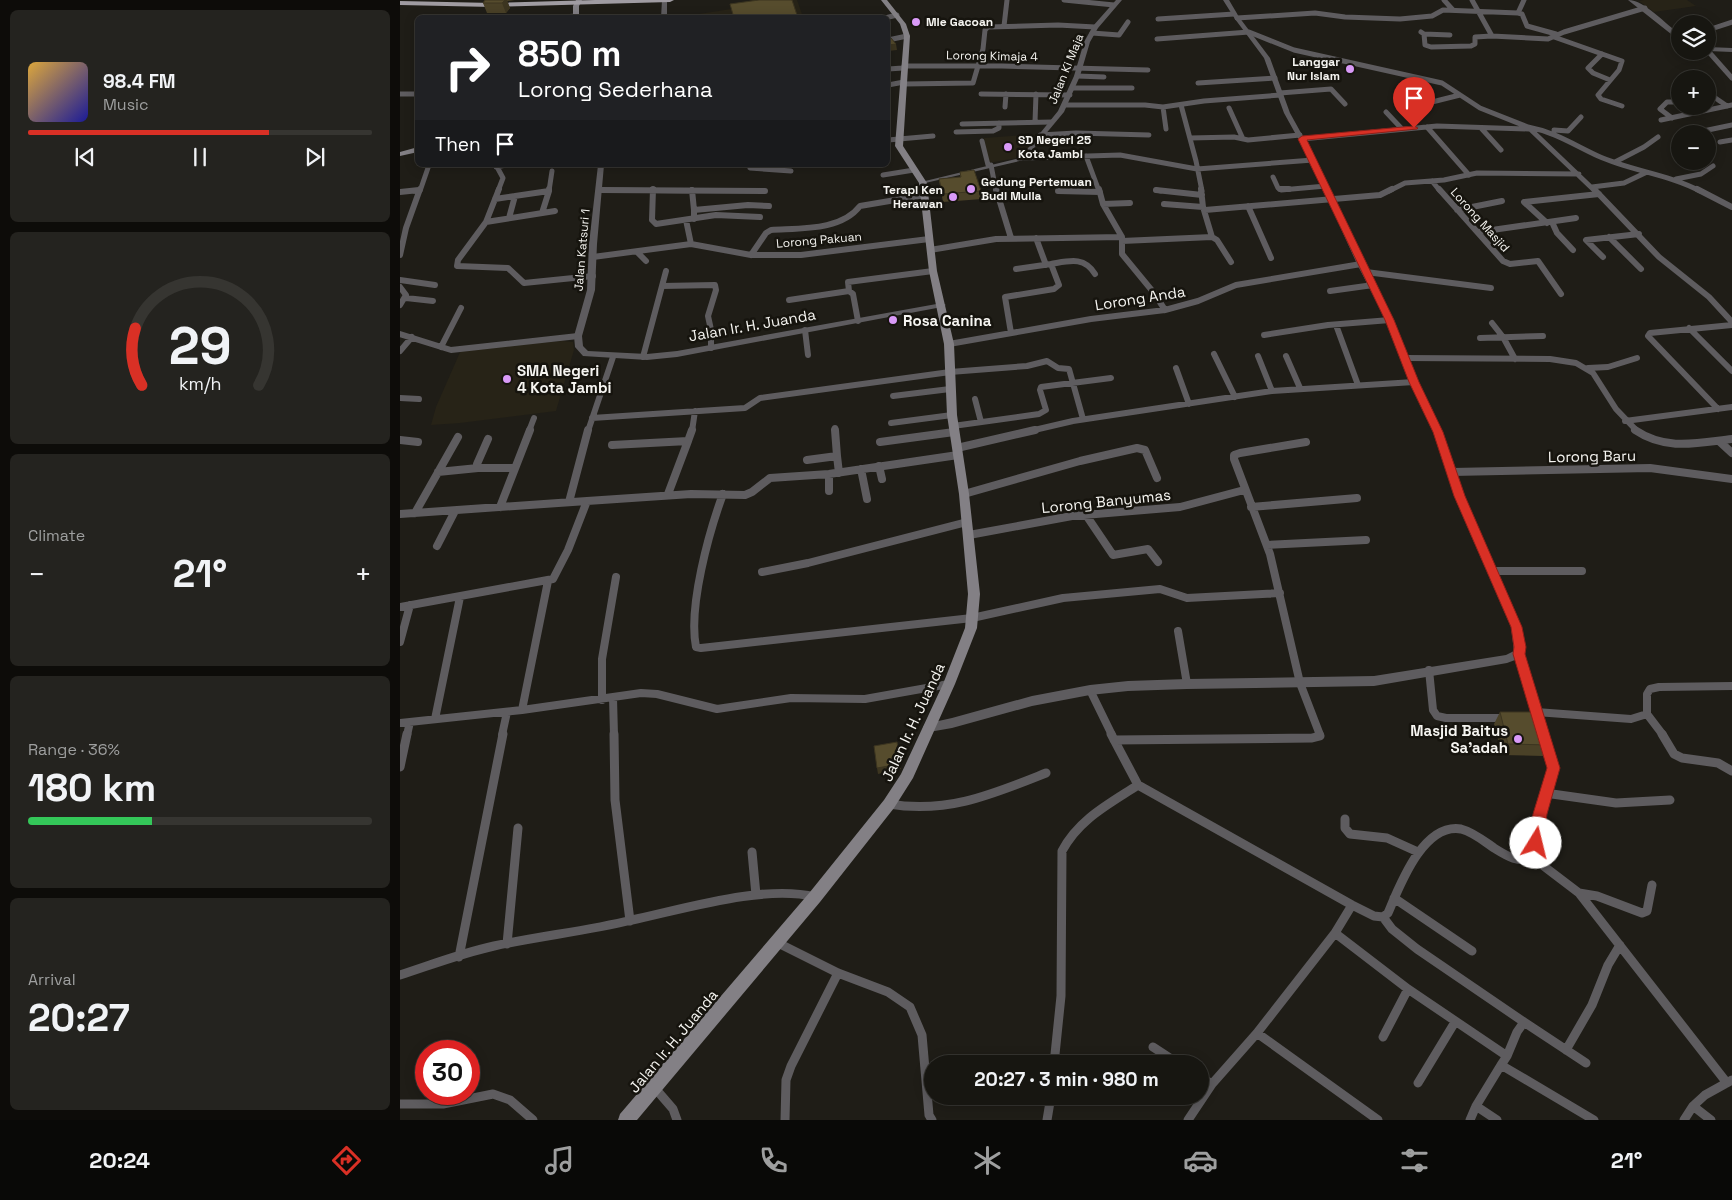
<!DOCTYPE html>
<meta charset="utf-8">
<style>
body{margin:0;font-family:"Space Grotesk",sans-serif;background:#24231f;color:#f1f3f6;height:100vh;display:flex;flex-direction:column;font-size:19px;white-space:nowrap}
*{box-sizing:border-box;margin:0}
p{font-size:16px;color:#9e9f9f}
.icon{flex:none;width:28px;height:28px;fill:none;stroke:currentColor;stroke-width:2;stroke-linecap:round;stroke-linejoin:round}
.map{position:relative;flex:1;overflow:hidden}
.details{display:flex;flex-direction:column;gap:10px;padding:10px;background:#0d0c09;width:400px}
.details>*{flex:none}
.top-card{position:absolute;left:15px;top:15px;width:475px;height:152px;border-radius:8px;box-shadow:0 2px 12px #0003,0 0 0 1px #363531;background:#202124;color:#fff;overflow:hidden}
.controls{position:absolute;left:1271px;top:15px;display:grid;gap:10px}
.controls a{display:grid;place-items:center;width:45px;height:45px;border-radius:50%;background:#171611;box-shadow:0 2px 12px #0003,0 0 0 1px #363531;font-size:25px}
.speed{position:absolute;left:15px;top:1040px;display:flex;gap:10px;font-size:25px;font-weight:700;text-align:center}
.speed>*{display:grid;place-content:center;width:65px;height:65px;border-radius:50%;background:#171611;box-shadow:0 2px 12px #0003,0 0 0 1px #363531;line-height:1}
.speed .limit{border:8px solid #d22;background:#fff;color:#111}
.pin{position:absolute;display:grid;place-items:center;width:42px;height:42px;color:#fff;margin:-51px -21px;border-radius:50% 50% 50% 0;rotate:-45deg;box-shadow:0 0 5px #0007}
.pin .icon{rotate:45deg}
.me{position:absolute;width:55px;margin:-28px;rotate:9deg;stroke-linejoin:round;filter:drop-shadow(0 0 4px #0008)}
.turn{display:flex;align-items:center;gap:18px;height:105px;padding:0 20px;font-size:22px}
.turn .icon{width:65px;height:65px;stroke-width:2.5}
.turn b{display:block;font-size:35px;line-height:42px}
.then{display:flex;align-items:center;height:48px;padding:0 20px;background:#0003;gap:10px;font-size:19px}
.big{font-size:38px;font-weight:700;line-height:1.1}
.details .tile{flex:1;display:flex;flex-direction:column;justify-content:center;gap:8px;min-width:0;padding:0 18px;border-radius:8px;background:#24231f}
.details .dial{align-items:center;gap:0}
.dial svg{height:130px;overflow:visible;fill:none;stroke:#363531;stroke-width:7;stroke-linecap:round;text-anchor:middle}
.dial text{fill:#f1f3f6;stroke:none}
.song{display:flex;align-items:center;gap:15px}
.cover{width:60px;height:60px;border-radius:8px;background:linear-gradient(135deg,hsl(40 70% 55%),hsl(240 70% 35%))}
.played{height:5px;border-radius:2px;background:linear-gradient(90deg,#d93025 70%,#363531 70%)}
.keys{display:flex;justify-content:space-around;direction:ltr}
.heat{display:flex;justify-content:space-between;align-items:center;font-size:28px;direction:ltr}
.charge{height:8px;border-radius:4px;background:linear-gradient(90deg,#34c759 36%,#363531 0)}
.trip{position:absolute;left:524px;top:1055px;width:285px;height:50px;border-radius:25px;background:#171611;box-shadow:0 2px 12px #0003,0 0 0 1px #363531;font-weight:700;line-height:50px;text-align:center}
.tab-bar{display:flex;height:80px;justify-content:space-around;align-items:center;background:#090907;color:#9e9f9f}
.tab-bar .icon{width:35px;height:35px}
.tab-bar .selected{color:#d93025}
.tab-bar b{font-size:22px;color:#f1f3f6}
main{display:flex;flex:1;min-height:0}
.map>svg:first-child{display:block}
</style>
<main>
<section class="details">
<div class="tile">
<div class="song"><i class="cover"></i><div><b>98.4 FM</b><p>Music</p></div></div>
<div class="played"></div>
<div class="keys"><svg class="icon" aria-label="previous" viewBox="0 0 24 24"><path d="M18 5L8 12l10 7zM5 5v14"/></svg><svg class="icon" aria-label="pause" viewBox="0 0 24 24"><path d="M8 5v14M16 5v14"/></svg><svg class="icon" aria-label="next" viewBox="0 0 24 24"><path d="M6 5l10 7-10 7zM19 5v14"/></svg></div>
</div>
<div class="tile dial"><svg viewBox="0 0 100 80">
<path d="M14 69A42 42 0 1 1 86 69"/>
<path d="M14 69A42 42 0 0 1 10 34" stroke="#d93025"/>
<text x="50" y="56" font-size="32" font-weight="700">29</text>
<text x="50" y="72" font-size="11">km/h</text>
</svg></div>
<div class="tile"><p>Climate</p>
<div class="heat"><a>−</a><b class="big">21°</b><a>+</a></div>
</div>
<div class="tile"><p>Range · 36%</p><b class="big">180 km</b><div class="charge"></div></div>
<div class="tile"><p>Arrival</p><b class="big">20:27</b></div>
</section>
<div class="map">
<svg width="1332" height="1120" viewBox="0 0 1332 1120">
<rect width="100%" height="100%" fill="#1f1d17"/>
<path fill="#272317" d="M350,0H397L403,17L286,18V16L351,6Z
M1244,0H1287L1296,6L1254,12L1239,1Z
M639,134L622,157L589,163L584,138Z
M162,341L173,342L174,350L156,411L60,423L31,425L36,407L61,350Z"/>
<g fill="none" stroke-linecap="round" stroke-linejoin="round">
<path stroke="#5e5c5f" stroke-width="5" d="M664,0L714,5
M1044,0L1053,10
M1072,0L1092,36L1148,39L1164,32L1245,8
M1118,13L1124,0
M151,18L176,16
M485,18L497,15
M837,18L915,13L945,17L1000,19L1032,16L1043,10L1118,13L1122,14L1127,26L1156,34
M758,19L834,14
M604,26L607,0
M1308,30L1332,22
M1021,32L1024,34L1025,45L1031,47L1071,46L1075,44V37L1092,36
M692,33L719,35L728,22
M1024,34L1050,35
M1154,37L1222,61L1219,70L1198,95L1201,99L1222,106
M757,39L849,32L894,50L1042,83L1080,108L1128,127L1195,191
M488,40L507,36
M1308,51L1332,78
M1202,54L1188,68L1193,73L1210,80
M504,66H602L748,70
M488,69L503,68
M677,76L704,77
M798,83L875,78
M504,84L573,83L583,49L585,30L588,27L658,25L695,27
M488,85L504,82
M673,88H732
M880,93L931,89L945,104
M0,94H18
M581,94L670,95
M1311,95L1327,106
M665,105H745L763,107L804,101L881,95
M781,105L796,161L802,191
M605,107L606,94
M763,107L766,129
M1012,107L1060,95
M829,108L843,139
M986,112L1002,129
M1272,118L1260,109L1267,102H1280
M1261,120L1332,105
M635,122L636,94
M562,124L652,122
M1027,127L1069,175
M1128,127C1155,132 1174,145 1198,156C1231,171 1268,174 1300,191
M1081,128L1101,150
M1154,130L1168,131L1181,117
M556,132L593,131L599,128V123
M1289,134L1332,125
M640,135L676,133L749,135
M790,138L834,137L848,140L900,135
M902,139L1037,126L1129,129
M488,140L533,136
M582,141L588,165
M1320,142L1332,140
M686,156L699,191
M624,158L720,155L797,169L913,160
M1215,162L1244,147L1258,137
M96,165L103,178L98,191
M351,165L350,168L391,171
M591,165L596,191
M96,167L106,165
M483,175L514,170
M873,177L878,188L881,190L926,186
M1276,179L1301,174L1313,166
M1032,181L1040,191
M1192,187L1224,183L1245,173
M199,190L294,191
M756,190L761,191
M14,191L19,190
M20,191L29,165
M149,191L152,171
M989,191L1005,183L1044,180L1077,173L1179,174"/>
<path stroke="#5e5c5f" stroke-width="6" d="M99,189L86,222L58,260L57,266L108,268L124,283L193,276
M253,189L252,220L256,224L316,215L360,217
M596,189L611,238
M699,189L703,204L722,237V254L754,293L765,310
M801,189L803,207L812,237
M880,189H889
M1039,189L1103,261L1110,264L1138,261L1161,294
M1194,189L1259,257L1309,297L1332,322
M1297,189L1332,207
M199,190L365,191
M292,190L294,210
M756,190L802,195
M658,191L700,192
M0,192L19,190
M95,199L149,191V189
M703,204L730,203
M764,204L803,207
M848,206L871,258
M805,210L980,195L992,189
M1057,210L1102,201
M142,213L149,191
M109,218L115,196
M294,219V210L348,205L369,206
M286,220L291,244
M86,222L155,211
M1152,222L1157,233L1173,250
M1147,223L1124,202L1199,194
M1078,232L1176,218
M1209,237L1241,269
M636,238L646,265
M722,241L812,237L817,240L831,262
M530,250L596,239L722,237
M237,252L246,261
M0,255L6,228L20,189
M351,255L366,233L371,230C400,228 441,231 460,206L525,195
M193,257L291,244L351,255H401L529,239
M1203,257L1186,240L1239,234
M651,264C669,261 684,256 695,274
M966,272L1091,288
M0,280L35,285
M262,286L315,285L316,290L308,316L311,330V348
M0,287L6,295L0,305
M930,291L973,285
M6,298L33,301
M389,300L449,291
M458,321L453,294L449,291L448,282L533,271
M1092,323L1103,337L1115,359
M936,325L958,385
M1289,328L1332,371
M405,330L408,355
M611,333L605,297L654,289L659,285L651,264L616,269
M0,334L51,350L178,336
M864,335L928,325L990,320
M1080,338L1143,336
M549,344L691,319L765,310L798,301L836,285L961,264
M41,347L61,308
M0,351L12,337
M814,354L835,397
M858,356L872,391
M886,356L900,388
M243,357L266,271
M1005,358L1150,359L1176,363L1193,373L1216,409L1237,431
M776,368L789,404
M1188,368L1208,367L1237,358
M493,396L550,389
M0,398L19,399
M575,399L581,422
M1318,409L1248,336L1250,333L1332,325
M192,418L345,408L360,398L550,372L627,366L647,361L658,368L669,369L683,419
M1225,421L1332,407
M491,423L552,415
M553,426L639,414L646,410L640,390L641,387L711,378
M435,428V431
M129,431L134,418
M188,431L213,357
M292,431L295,411
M630,431L673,421L872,391L1014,382"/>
<path stroke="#5e5c5f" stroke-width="8" d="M435,430L437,456
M1235,430C1266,451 1297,443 1332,439
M88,439L77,464L78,468H115
M0,440L18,442
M1319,441L1332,453
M480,442L554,432
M906,442L840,453L834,455V459L870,554L900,683L920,735
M212,445L288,441L292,430
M557,448L635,430
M407,460L437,456L439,473
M479,466L482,479
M461,469L467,499
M38,472L78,468
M1052,472L1250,468L1332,479
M429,474V491
M268,494L288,441
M323,494C309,532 288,607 296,647L301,648L572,618L663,598L760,589L787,598L880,593
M564,494L680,461L737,448L745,450L757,478
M187,501L291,494L345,495L352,492L370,478L429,474L558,455
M169,502L188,430
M100,507L130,430
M851,507L957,498
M15,513L58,437
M0,514L187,501L168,550L153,579L0,607
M686,515L713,555L748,549L758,562
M569,535L672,516L780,507L844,490
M867,545L966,540
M37,546L55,511
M1093,571H1182
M362,572L408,563L567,522
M778,631L787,684
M0,642L10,605
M1119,654L1137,716
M1029,670L1033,710L1037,716L1046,718H1105
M690,690L712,735
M213,698L214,735
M202,700V659L216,577
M122,710L148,581
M1136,712L1231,719L1247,714V694L1250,689L1259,687L1332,686
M1247,714L1263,735
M35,719L60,597
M0,723L122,710L241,693L257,694L317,709L391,698L465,699L549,684
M7,735L10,722
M102,735L107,712"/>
<path stroke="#5e5c5f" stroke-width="9" d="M214,734L215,800L230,921
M711,734L738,785L952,905L974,916L983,917L992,929L1017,949L1124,1022
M1262,734L1274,754L1282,758L1318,763L1332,771
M714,740L912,738L920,736L919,734
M0,767L7,734
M1145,793L1216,803L1270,800
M489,804C547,814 593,794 646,773
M945,819V828L950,834L987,838L1018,852
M352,852L356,895
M1133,858L1140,814L1153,769L1144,739
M1179,893L1197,896L1242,913L1247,911L1252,885
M994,898L1072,951
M983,917L988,913C1000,885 1023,823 1061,829C1073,832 1084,841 1094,848C1107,856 1117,863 1133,858L1179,893L1327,1083
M935,933L1008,989L1107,1056L1101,1065L1194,1120
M376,942L438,973L488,992L510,1007L522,1035L529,1115L532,1120
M107,944L118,828
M59,957L103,734
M0,975C31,965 62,953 94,946C140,936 187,931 232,920C284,909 365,884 415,897
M857,1033L978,1120
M983,1037L1008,989
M753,1047L779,1064
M1166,1050L1192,1005L1208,965L1220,945
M1107,1056L1117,1032L1124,1022L1186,1063
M654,1064L661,996L662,851C679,819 709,804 738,785
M800,1077L812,1084
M1018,1083L1055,1022
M254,1087L273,1109L277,1120
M0,1104H43L93,1094L110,1100L133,1120
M1293,1106L1305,1095L1332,1080
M385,1120L386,1080L391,1066L438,973
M647,1120L651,1096
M788,1120L812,1084L857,1033L935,933L952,905
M1070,1120L1076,1106
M1097,1120L1076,1106L1101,1065
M1284,1120L1293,1106L1311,1120"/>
<path fill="#5e5c5f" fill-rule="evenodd" d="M262,0L267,1V18H261Z
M716,0H722L698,28L690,42L680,76L664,112L624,160L521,184V182L620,158L658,111L674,76L684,42L693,26Z
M823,0H829L839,17L870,58L890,113L916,160L965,264L994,320L1018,382L1042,432L1064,496L1121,627C1123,637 1127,647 1123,657L1107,663L974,686L787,689L728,691L690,695L632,706L552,728L529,732L525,730L523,727L525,724L552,718L632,696L690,685L728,681L787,679L974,676L1106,655L1114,651L1111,627L1054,496L1034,432L1010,382L986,320L957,264L910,160L884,113L864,58L835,19Z
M1228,0C1245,0 1266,25 1280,34V39L1271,34Z
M1308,47L1332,48V52L1308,51Z
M198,165H204L197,244L195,290L182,336L183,346L188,351L247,354L277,351L542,303L546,305L542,307L277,357L247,360L183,356L175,347L174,336L187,290L189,244Z"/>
<path fill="#838085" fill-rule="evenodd" d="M176,0H182L179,6V18H173V6Z
M481,0H487L506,24L510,36L503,146L527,183L537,271L554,344L557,415L569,494L580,594L577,628L555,684L513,778L494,808L420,902L237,1120H218L220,1114L410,892L484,800L501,774L543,684L565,628L568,594L559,494L547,415L544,344L529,271L519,183L495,146L504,36L500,24Z
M18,147V152L0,156V152Z"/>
<path fill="#a09ca2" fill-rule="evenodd" d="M195,0H274L270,2L93,7L0,5V1L93,3Z"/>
</g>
<path fill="#4a4127" d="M85,0H115L107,1L110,8L106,13H87L83,3Z
M560,172L581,191L582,199L543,202L540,186L539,179L560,177Z
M1100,712L1149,745L1143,756L1102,755L1094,724Z"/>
<path fill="#3c3520" d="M105,0H107L110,8L106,13L102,3Z
M496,44L497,50L488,51V45Z
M497,742L501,769L478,774L477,768Z"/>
<path fill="#564c2d" stroke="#3c3520" d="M85,0H105L102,3H83Z
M359,0H392L398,18H334L330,4Z
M488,38H491L496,44L488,45Z
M574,170L581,191L543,194L539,179L561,177L560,172Z
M1100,712H1140L1149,745L1108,744Z
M497,742L500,764L477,768L474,746Z"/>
<path fill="#d93025" stroke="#8d1f18" d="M1014,126L1018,128L1017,129L907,140L994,320L1019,382L1043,432L1065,496L1122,627L1126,647L1125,654L1160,768L1147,814L1143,843L1141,848L1136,850L1131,848L1129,843L1133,814L1147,768L1113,654L1114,647L1111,627L1054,496L1033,432L1009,382L985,320L898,139L902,136Z"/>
<g fill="#d99af7" stroke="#16140e" stroke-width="2">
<circle cx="516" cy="22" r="5"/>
<circle cx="950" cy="69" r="5"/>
<circle cx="608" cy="147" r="5"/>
<circle cx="571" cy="189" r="5"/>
<circle cx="553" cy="197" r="5"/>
<circle cx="493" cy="320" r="5"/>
<circle cx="107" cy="379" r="5"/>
<circle cx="1118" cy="739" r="5"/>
</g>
<g text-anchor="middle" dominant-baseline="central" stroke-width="5" stroke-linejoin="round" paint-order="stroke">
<g font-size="12" font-weight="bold" fill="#f6f5f1" stroke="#16140e" text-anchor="start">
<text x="526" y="22">Mie Gacoan</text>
<text x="940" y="62" text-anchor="end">Langgar<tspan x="940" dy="14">Nur Islam</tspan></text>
<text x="618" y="140">SD Negeri 25<tspan x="618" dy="14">Kota Jambi</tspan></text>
<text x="581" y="182">Gedung Pertemuan<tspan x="581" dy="14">Budi Mulia</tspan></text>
<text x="543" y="190" text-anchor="end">Terapi Ken<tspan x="543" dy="14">Herawan</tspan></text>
</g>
<g font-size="12" fill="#f6f5f1" stroke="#16140e">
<text transform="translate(592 56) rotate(1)">Lorong Kimaja 4</text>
<text transform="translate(666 69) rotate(-68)">Jalan Ki Maja</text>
<text transform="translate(1080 220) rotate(48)">Lorong Masjid</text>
<text transform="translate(419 240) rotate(-5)">Lorong Pakuan</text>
<text transform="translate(182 250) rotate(-85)">Jalan Katsuri 1</text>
</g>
<g font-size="15" fill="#f6f5f1" stroke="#16140e">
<text transform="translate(740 298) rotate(-9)">Lorong Anda</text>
<text transform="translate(352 325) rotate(-10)">Jalan Ir. H. Juanda</text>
<text transform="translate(1192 456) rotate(-1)">Lorong Baru</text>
<text transform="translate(706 501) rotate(-6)">Lorong Banyumas</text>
<text transform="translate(513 722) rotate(-65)">Jalan Ir. H. Juanda</text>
<text transform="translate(273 1041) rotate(-50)">Jalan Ir. H. Juanda</text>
</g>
<g font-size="15" font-weight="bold" fill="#f6f5f1" stroke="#16140e" text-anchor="start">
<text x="503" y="320">Rosa Canina</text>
<text x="117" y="370">SMA Negeri<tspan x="117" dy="17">4 Kota Jambi</tspan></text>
<text x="1108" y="730" text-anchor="end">Masjid Baitus<tspan x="1108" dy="17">Sa'adah</tspan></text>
</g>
</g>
</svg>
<div class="controls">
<a><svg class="icon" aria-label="layers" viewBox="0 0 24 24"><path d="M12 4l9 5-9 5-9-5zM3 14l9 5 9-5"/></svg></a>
<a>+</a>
<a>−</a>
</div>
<div class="speed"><div class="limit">30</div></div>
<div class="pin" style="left:1014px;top:128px;background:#d93025"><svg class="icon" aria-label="arrive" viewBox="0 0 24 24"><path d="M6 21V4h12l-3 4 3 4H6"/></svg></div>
<svg class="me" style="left:1136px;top:843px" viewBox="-20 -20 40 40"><circle r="19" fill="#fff"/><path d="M0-13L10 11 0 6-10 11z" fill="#d93025"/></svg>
<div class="trip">20:27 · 3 min · 980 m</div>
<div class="top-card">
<div class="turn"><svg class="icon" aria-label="right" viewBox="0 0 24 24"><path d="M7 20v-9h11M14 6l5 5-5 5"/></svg><div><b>850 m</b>Lorong Sederhana</div></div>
<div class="then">Then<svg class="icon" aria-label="arrive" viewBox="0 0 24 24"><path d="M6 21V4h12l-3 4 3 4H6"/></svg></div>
</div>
</div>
</main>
<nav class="tab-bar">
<b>20:24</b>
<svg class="icon selected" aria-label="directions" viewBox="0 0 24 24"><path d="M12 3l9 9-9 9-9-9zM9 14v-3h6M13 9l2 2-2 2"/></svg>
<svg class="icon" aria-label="music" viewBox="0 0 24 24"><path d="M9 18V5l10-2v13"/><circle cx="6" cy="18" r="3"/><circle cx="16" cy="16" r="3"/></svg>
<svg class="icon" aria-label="phone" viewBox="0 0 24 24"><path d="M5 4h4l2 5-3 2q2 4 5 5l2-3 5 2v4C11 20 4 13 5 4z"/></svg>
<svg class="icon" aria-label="climate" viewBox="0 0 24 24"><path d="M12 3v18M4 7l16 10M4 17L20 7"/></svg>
<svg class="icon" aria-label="car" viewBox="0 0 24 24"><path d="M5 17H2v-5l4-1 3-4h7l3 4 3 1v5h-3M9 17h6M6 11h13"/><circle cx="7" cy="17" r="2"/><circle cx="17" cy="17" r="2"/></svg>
<svg class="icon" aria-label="filters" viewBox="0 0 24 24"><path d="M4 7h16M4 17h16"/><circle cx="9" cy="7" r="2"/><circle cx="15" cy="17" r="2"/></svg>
<b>21°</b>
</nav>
